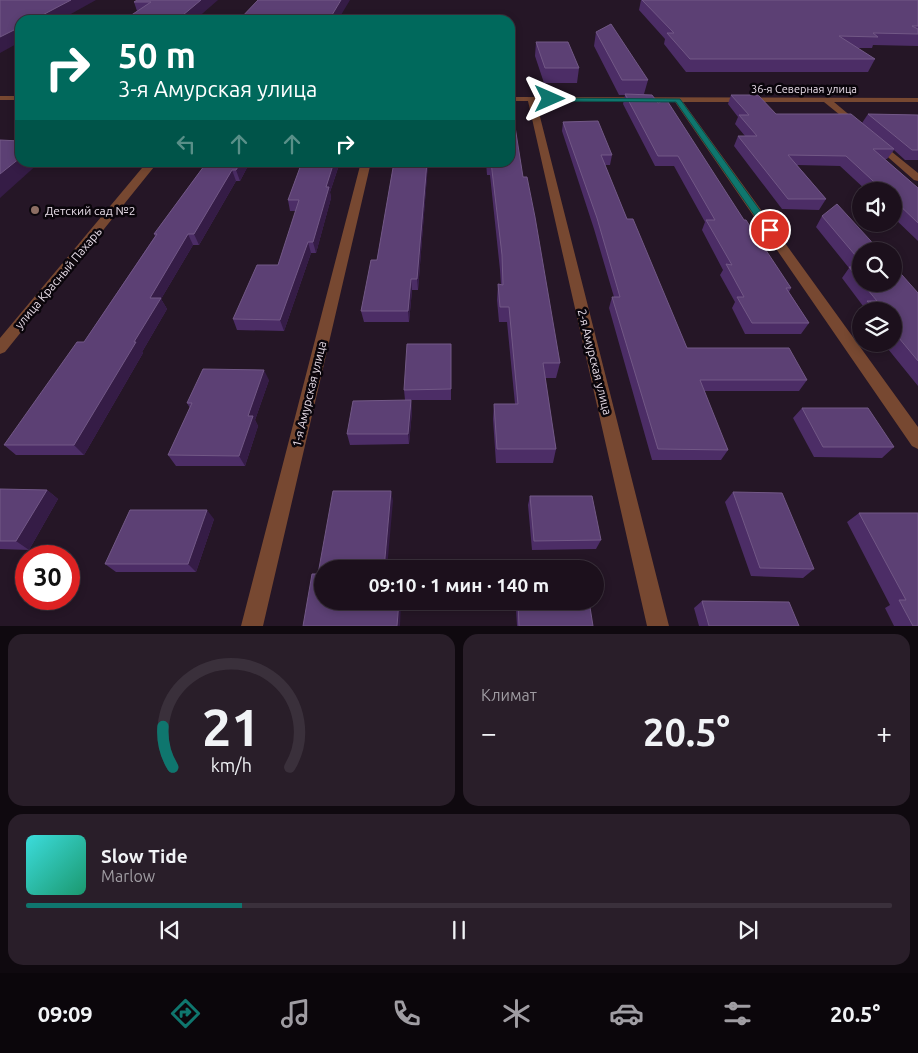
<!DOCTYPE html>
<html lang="ru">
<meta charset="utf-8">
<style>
body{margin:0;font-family:Ubuntu,sans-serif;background:#291e29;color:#f1f3f6;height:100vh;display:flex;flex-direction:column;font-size:19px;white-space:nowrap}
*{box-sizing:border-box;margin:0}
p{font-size:16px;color:#a09da3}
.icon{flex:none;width:28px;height:28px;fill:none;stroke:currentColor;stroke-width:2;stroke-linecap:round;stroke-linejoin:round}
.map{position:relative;height:626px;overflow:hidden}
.details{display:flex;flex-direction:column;gap:8px;padding:8px;background:#0f090f;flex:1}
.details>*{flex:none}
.guide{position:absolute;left:15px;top:15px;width:500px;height:152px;border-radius:15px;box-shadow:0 2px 8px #0003,0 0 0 1px #3a303b;background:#00695c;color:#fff;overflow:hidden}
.buttons{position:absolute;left:852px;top:182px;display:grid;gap:10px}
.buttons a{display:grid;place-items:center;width:50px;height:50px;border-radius:50%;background:#1c101c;box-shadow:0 2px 8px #0003,0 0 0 1px #3a303b;font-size:25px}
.speed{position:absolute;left:15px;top:545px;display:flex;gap:10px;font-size:25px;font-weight:700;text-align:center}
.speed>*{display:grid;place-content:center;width:65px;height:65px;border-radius:50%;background:#1c101c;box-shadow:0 2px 8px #0003,0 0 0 1px #3a303b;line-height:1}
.speed .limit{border:8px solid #d22;background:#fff;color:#111}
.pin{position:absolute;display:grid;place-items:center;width:42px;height:42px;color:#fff;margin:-21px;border:2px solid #fff;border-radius:50%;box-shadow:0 1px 5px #0007}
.me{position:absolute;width:55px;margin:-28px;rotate:90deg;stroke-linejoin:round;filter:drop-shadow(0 0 4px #0008)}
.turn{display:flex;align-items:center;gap:18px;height:105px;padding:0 20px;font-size:22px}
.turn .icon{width:65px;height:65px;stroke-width:2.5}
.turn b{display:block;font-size:35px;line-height:42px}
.lanes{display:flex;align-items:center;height:48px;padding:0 20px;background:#0003;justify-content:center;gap:25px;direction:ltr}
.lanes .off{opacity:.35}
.big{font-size:38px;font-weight:700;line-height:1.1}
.details .card{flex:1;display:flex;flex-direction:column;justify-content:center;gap:8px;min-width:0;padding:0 18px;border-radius:15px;background:#291e29}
.details .dial{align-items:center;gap:0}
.dial svg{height:130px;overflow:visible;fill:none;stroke:#3a303b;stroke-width:7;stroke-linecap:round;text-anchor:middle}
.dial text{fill:#f1f3f6;stroke:none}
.song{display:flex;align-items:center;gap:15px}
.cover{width:60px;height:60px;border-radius:8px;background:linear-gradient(135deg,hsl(180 70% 55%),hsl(160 70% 35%))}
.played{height:5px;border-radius:2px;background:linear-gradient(90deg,#0f766e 25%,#3a303b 25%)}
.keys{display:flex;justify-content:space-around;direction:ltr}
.heat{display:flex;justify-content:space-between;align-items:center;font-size:28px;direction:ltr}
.details .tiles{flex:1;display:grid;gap:8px;grid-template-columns:1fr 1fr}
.card:last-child{grid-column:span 2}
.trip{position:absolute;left:314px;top:560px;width:290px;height:50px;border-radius:25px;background:#1c101c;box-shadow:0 2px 8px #0003,0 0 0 1px #3a303b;font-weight:700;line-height:50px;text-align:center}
.tabs{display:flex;height:80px;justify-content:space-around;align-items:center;background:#0b060b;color:#a09da3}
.tabs .icon{width:35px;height:35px}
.tabs .active{color:#0f766e}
.tabs b{font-size:22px;color:#f1f3f6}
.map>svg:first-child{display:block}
</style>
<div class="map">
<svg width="918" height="626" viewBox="0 0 918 626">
<rect width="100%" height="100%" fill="#251626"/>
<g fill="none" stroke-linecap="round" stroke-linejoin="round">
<path fill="#774831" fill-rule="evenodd" d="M0,96H20V100H0Z
M510,97L918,98V102H834L859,123V127L856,128L824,102H683L918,427V449L912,446L675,102L536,101L669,626H647L528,101H510Z
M876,139L918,173V181L914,180L873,144V140Z
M147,162H158L5,352L0,354V338Z
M361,162H371L263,626H241Z"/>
</g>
<path fill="#4c2d66" d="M218,0L137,11L134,2Z
M641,0H918V46L873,45L872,48H857L875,59L868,72H686L664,44L665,39L639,10Z
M596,32L648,80L644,94L658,103L744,220L791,288L789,292L809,323L801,334H745L732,308L735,302L720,275L723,270L702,230L705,222L674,166H655L623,104L625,95H619L594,46Z
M536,42L579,68L577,83H544L535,56Z
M731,95L776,114L862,123L868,114L918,115V160H905L894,150L887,159H885L918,188V241L894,218V191H867L840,166L797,165L826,199L819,210L782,209L734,146L738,136H745L735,124L738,117L728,104Z
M563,122L612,155L610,165H605L627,219L687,348L807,380L799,391H704L728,450L721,460H652L609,308L612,297H614L594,229L562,131Z
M207,162H250L240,181H236L199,245H193L161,299L167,309L142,352L143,353L84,455H16L4,445L84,342L155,236L154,234Z
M302,162H340L330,192L331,198L316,253H311L284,331L237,330L233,319L278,265L296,211H290L288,200Z
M394,162H428L418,290H412L409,322H364L361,311L377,260Z
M486,162H510L523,177L560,363L556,378H545L556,449L553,463H496L493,419L494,404H515L507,322H499L497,300L498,284L501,285L500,270L490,175H487Z
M822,216L861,251V284H894L918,293V386L884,344H894V311H861V315L859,312L863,306L842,278L849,268L816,227Z
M451,344V400H411L412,411L409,444L350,445L347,434L405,400L404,390Z
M269,380L255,420L258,426L245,466H176L168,455L190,408L187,403Z
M802,408L894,447L882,458L814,457L793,418Z
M0,489L47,490L58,499L29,550L0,549Z
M733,492L814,569L803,578L751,576L725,502Z
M530,496L601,540L596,549L532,550L528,505Z
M859,513H918V626H894L885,608L890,605L847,522Z
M214,519L196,572H116L105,564Z
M517,601L593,626H517L516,608Z
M702,601L799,626H699L694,608Z"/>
<path fill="#351c46" d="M71,0H96L60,20H33Z
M201,0H218L195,20H177Z
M341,0H350L338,20H329Z
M20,27V42L0,53V37Z
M20,158V162H40L0,198V174Z
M241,162H250L240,181L236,170Z
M334,162H340L330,192L331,198L316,253L313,242L326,187Z
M427,162H428V165L418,290L417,279Z
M232,170L236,181L199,245L194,234Z
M188,234L193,245L161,299L167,309L142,352L143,353L84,455L74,445L134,342L150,298Z
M308,242L311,253L284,331L280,320Z
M411,279L412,290L409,322L408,311Z
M264,370L269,380L255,420L258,426L245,466L239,456L248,416Z
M411,400L412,411L409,444L408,434Z
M47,490L58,499L29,550L16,541Z
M391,491L393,501L387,569H384Z
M207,510L214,519L196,572L188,564Z
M399,601H401L400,626H397Z"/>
<path fill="#5c4074" stroke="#725886" d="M0,0H71L33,20H20V27L0,37Z
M137,0H201L177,20H124L151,2H134Z
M258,0H341L329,20H239Z
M642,0H918V26H912L918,29V34L873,33L878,37L839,36L875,59H690L667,33H674Z
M611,24L648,80H622L596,32Z
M536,42H568L579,68H545Z
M625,94L652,95L658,103L666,99L744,220H746L791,288H786L809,323H752L737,297H744L726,264L732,265L706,220H715L678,156H658Z
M510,95L523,177H527L535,217L560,363H543L556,449H497L494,404H518L509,307H500L498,284L503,285L502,255L491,162H510Z
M731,95H758L776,114H851L894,149H873L918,188V223L894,200V191H884L846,156L788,155L826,199H788L738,136H757L739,115H749Z
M868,114L918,115V150H912Z
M598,121L612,155H601L627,219H633L687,348H789L807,380H700L728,450L658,449L612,297H620L597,218L563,122Z
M0,140L20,141V158L0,174Z
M207,162H241L236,170H232L194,234H188L150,298H161L134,342H136L74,445H4L77,342H84L157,234H154Z
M302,162H334L326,187H329L313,242H308L280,320L233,319L257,265H278L299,200H288Z
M394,162H427L417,279H411L408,311H361L371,260H377Z
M837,204L880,251H861V262L822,216Z
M894,266L918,293V361L894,332V311H876L867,301H877L863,284H894Z
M849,267H861V282Z
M407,344H451V389L404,390Z
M203,369L264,370L248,416H253L239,456L168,455L192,403H187Z
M411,400L408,434H347L353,401Z
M802,408H868L894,447H823Z
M0,489L47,490L16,541H0Z
M333,491H391L384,569H322V601H399L397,626H303L312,574H318Z
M733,492L782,493L814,569L760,568Z
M530,496H592L601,540L534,541Z
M130,510H207L188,564H105Z
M859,513H918V626H913L899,600H906Z
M518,601H589L593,626H519Z
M702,601L789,602L799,626H709Z"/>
<path fill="#0f766e" stroke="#0a4d48" d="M547,98L680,99L774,230L773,232H766L676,102L550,101L546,99Z"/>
<circle fill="#8d6e63" stroke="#0a050b" stroke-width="2" cx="35" cy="210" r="5"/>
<g text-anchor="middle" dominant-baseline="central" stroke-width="5" stroke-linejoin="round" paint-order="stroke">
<g font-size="11" fill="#e7dce7" stroke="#0a050b">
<text x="804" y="89">36-я Северная улица</text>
</g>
<g font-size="12" fill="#e7dce7" stroke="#0a050b" text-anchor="start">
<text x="45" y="210">Детский сад №2</text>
</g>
<g font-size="12" fill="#e7dce7" stroke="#0a050b">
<text transform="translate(58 278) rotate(-50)">улица Красный Пахарь</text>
<text transform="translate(595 362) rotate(76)">2-я Амурская улица</text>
<text transform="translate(309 394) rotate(-76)">1-я Амурская улица</text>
</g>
</g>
</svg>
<div class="buttons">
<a><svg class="icon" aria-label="sound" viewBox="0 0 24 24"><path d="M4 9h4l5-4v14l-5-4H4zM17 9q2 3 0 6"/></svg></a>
<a><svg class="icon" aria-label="search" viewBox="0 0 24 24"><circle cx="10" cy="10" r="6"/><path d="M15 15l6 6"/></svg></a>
<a><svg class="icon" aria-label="layers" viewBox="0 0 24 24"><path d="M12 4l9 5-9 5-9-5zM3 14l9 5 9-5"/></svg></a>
</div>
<div class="speed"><div class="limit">30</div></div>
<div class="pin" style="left:770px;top:230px;background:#d93025"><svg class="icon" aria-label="arrive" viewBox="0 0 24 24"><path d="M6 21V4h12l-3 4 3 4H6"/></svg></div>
<svg class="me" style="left:550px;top:99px" viewBox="-20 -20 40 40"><path d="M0-17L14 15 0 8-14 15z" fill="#0f766e" stroke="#fff" stroke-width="4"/></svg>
<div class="trip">09:10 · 1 мин · 140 m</div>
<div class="guide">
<div class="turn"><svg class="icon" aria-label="right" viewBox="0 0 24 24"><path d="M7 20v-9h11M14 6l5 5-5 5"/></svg><div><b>50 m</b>3-я Амурская улица</div></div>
<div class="lanes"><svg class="icon off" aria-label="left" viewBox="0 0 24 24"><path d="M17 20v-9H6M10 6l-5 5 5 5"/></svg><svg class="icon off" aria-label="ahead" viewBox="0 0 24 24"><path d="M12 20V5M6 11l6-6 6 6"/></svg><svg class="icon off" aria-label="ahead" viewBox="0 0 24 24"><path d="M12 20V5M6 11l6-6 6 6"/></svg><svg class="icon" aria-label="right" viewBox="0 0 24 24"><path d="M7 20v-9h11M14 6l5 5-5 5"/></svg></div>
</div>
</div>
<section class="details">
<div class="tiles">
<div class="card dial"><svg viewBox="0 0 100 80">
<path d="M14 69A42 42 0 1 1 86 69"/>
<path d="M14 69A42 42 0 0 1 8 44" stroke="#0f766e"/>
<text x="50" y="56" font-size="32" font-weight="700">21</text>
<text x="50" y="72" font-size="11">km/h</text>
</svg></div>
<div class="card"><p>Климат</p>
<div class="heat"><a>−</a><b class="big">20.5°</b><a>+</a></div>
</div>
<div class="card">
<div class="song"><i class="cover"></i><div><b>Slow Tide</b><p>Marlow</p></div></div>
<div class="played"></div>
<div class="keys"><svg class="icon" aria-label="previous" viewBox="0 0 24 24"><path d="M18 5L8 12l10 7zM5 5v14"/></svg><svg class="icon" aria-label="pause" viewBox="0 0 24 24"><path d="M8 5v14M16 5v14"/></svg><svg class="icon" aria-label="next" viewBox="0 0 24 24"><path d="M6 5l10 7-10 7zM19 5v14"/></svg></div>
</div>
</div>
</section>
<nav class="tabs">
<b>09:09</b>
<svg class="icon active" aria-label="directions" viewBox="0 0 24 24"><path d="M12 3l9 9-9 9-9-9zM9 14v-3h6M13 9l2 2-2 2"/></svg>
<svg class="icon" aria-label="music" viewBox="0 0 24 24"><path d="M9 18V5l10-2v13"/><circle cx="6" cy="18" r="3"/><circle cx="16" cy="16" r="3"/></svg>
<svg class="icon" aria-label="phone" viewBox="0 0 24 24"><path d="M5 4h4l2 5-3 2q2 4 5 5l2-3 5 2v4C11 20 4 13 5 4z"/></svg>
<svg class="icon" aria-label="climate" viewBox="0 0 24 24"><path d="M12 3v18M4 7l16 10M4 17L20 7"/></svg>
<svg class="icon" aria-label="car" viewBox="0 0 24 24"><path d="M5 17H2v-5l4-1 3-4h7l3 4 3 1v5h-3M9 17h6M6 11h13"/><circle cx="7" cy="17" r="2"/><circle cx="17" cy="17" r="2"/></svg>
<svg class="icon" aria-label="filters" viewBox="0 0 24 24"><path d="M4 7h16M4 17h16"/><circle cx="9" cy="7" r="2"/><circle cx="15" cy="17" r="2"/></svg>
<b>20.5°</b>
</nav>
